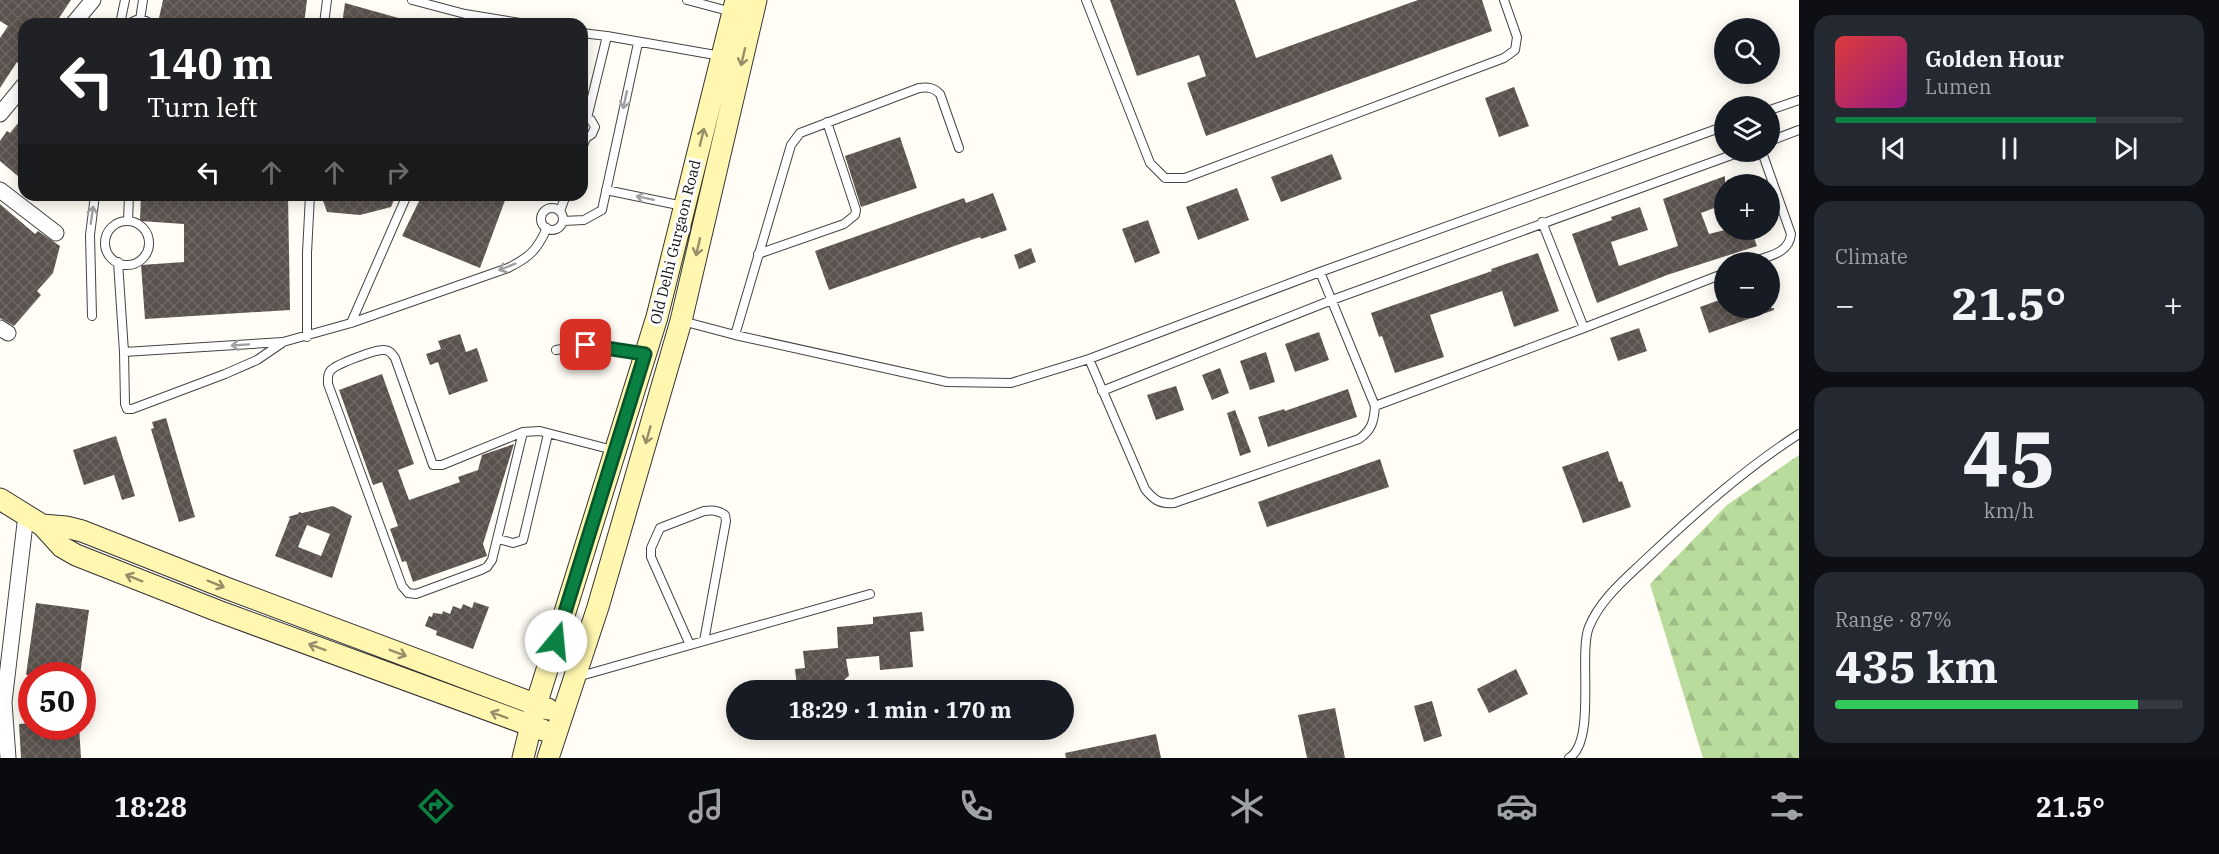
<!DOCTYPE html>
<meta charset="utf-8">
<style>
body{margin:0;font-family:"IBM Plex Serif",serif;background:#242831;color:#f1f3f6;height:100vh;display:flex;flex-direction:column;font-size:22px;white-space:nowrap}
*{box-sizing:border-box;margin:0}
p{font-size:20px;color:#9ea1a6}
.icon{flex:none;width:33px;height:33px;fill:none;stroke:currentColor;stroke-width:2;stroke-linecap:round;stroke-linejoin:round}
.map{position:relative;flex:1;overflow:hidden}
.drawer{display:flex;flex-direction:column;gap:15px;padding:15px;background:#0d0f14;width:420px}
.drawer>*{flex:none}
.guide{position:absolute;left:18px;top:18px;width:570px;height:183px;border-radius:18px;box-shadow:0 3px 15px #0003;background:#202124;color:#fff;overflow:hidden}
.controls{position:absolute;left:1714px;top:18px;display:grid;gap:12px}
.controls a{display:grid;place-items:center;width:66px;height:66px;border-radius:50%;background:#171b24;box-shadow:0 3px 15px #0003;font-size:30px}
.speed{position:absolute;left:18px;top:662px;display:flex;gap:12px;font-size:30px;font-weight:700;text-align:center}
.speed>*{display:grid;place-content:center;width:78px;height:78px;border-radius:50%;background:#171b24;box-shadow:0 3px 15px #0003;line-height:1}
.speed .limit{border:9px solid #d22;background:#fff;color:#111}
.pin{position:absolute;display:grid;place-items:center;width:51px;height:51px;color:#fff;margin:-26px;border-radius:12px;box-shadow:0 3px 9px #0006}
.me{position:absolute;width:66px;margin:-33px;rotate:17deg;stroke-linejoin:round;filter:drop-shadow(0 0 4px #0008)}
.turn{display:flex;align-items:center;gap:21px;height:126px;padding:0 30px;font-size:27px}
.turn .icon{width:78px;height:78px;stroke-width:2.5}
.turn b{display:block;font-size:42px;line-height:51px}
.lanes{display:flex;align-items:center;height:57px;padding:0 30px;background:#0003;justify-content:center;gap:30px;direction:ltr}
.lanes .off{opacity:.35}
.big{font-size:45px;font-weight:800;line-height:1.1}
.drawer .tile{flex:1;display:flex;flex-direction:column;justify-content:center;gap:9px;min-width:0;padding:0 21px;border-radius:18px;background:#242831}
.drawer .dial{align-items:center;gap:0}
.dial b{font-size:78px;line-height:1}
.song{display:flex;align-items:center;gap:18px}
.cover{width:72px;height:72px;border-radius:9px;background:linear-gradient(135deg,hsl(0 70% 55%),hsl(310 70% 35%))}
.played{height:6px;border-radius:3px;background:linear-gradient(90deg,#0b8043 75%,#363941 75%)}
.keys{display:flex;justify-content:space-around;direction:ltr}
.heat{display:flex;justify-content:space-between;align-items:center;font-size:33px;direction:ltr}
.charge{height:9px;border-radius:4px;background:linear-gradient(90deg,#34c759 87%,#363941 0)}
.trip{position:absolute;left:726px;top:680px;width:348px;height:60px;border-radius:30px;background:#171b24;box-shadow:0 3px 15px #0003;font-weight:800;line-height:60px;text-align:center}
.dock{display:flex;height:96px;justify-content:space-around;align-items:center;background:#090b0e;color:#9ea1a6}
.dock .icon{width:42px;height:42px}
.dock .on{color:#0b8043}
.dock b{font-size:27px;color:#f1f3f6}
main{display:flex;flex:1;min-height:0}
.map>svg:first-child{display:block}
</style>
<main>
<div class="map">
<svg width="1799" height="758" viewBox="0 0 1799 758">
<defs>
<pattern id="forest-firs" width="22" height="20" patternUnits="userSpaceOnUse" patternTransform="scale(1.5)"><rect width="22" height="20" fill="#b9dc9c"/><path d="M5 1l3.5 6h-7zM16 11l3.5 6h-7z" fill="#9ebc85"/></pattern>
<pattern id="building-cross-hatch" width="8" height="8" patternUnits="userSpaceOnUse" patternTransform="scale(1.5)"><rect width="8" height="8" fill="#5a524d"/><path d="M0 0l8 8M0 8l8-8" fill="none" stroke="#6d6662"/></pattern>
</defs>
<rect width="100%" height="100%" fill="#fffdf5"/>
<path fill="url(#forest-firs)" d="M1799,455V758H1703L1650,584L1727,505Z"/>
<path fill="url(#building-cross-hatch)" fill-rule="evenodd" d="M0,0H71L55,24H24V57L19,64L17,62L0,88V38L8,26L0,21Z
M163,0H307L304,24H185L159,18Z
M1110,0H1235L1256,58L1418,0H1482L1492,31L1206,136L1187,83L1206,76L1199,55L1137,76Z
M345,3L409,21L408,24H342Z
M1514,87L1529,126L1499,137L1485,98Z
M24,116V172L19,177L0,161V141L7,131L10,133Z
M900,137L917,188L861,207L845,156Z
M1332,154L1342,179L1281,202L1271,177Z
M1725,176V204L1701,213L1709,234L1725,230H1751L1757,246L1667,275L1597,303L1572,234L1612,220L1611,217L1640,207L1648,230L1611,242L1619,266L1678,246L1663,199Z
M1237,188L1249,220L1198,240L1186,207Z
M993,193L1007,230L981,239L980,237L829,290L815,251L964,198L966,203Z
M141,195H288L290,310L145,319L141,265L184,262V224L140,221Z
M321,195H396L391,207L360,215L327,212Z
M422,195H507L480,268L402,236Z
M0,204L35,234L38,231L60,246L53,273L37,291L41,295L14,326L0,318Z
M1148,220L1160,253L1135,263L1122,229Z
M1031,248L1036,262L1019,269L1014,255Z
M1538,253L1559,311L1514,327L1502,291L1430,315L1444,357L1395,373L1382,336L1379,337L1371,313L1492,271L1491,269Z
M1725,298V308H1774V310L1709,333L1700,307Z
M1639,328L1647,351L1618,361L1610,338Z
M1319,332L1329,360L1295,372L1285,344Z
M460,334L466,352L477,348L488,381L449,395L438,362L430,365L426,354L441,349L438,341Z
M1266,352L1275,382L1250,390L1240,361Z
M1220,368L1229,393L1212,400L1202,375Z
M382,374L414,464L398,470L409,500L460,482L458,477L478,470L482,455L514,444L483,544L487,556L413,582L406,561L402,562L390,529L398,526L382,482L373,485L339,390Z
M1176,386L1184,410L1156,420L1147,395Z
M1348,389L1357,417L1268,447L1258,417L1284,409L1285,411Z
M1235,410L1251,452L1240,456L1227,413Z
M166,418L195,517L179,522L151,429L154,428L152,422Z
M116,436L135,496L122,500L114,475L84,485L73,450Z
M1608,451L1619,482L1622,481L1631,507L1583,523L1562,467Z
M1380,459L1389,487L1267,527L1258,502Z
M333,506L352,516L332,578L275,556L290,518L288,517L298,514L299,512L302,513ZM307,525L330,534L321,556L298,547Z
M474,602L489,607L473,649L436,635L437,631L425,626L429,616L432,617L433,613L442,614L443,611L450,614L453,606L461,609L463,604L472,608Z
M36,603L89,610L80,675H26Z
M922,612L924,631L910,632L913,667L880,670L879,656L846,659L849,676L845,679L846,690H806V687H797L795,669L805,668L803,651L838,648L837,627L873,624V617Z
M1516,669L1528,694L1489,713L1477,689Z
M1432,701L1442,736L1424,742L1414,706Z
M1335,708L1345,758H1307L1298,715Z
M32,723V726H79L81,758H21L19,724Z
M1156,734L1161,758H1066L1065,753Z"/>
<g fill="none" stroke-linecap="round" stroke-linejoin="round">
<g stroke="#444" stroke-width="10">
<path id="lane" d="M412,0L465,14L526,24
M687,0L732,12
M1086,0L1150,163L1165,178H1185L1504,58L1515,50L1517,37L1504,0
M140,20L143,0
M120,24L125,0
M130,24C136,18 144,18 150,24
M324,24L327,0
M582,33L607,36
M1770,110L1799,100
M582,118L591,120L595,127L592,134L586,138L582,137
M587,118L607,36L721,56
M1770,141L1799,130
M582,148L586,138
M606,190L683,206
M541 219a11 11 0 1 1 22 0a11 11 0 1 1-22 0Z
M560,211L566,195
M128,221L129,195
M563,221L584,220L602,210L638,43
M105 243a22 22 0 1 1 44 0a22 22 0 1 1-44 0Z
M1542,222L1584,328
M758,254L844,224L855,215L856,210L827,122
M118,262L124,352L283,342L351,323L508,268C530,257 537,250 547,228
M1752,262C1768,256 1789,254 1791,234L1762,152
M92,316L90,235L95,195
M682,321L735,335L947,382L1011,383L1089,359L1320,272L1725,126
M351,323L407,195
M735,335L791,145L800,133L919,88C928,87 933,87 940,94L959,148
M307,337V253L310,195
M556,350L586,345L643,353
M124,352L125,404L127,409H132L225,374L257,360L282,343
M1089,359L1145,489C1154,500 1159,504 1174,503L1359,439C1372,430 1374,421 1375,406L1320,272
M1102,391L1332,300L1740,152
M1375,406L1584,328L1725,273
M523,432L492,560L487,567L481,570L416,594L408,593L402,586L328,384C328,379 327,374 331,370C337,364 376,349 384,350C390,350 392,354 395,358L433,465H442L523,432L540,431L613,450
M498,539L513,543L523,540L548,434
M690,645L651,557V548L660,528L704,511C712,510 718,510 725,515L726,521L704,641
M577,677L870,594
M1569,758C1597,741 1578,654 1589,627C1600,600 1624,580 1644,561C1692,516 1743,470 1799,434"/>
</g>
<g stroke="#444" stroke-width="17">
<path id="street" d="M73,24L93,0
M0,114L24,85
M0,190L56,233
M0,328L8,333
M8,758L4,702L26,515"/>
</g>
<g stroke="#333" stroke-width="23">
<path id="secondary" d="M0,499L42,525L62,547L76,555L218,611L543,730
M42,525L66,527L82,531L226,588L548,709
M523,758L536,705L657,317L736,0
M548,758L598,607L681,321L756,0"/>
</g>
<use href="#lane" stroke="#fff" stroke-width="8"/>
<use href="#street" stroke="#fff" stroke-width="15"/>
<use href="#secondary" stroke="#fff6b0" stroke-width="21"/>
</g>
<defs><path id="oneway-shaft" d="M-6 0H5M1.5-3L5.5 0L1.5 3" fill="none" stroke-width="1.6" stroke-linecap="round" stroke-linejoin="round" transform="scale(1.5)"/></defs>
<g stroke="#948f68">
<use href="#oneway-shaft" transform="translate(743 57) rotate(103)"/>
<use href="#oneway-shaft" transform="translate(702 137) rotate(-76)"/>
<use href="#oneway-shaft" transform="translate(698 247) rotate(103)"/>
<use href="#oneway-shaft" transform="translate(648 435) rotate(106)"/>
<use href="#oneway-shaft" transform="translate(134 578) rotate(-158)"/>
<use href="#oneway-shaft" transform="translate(216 584) rotate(22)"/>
<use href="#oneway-shaft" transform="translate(317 647) rotate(-160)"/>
<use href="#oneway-shaft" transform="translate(398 653) rotate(21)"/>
<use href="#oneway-shaft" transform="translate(499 715) rotate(-160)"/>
</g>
<g stroke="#a0a0a0">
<use href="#oneway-shaft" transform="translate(625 100) rotate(102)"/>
<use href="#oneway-shaft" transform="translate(645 198) rotate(-168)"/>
<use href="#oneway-shaft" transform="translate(92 215) rotate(-82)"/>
<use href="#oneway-shaft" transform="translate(507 267) rotate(158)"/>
<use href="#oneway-shaft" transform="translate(240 345) rotate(176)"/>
</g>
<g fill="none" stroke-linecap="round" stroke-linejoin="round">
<g stroke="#07532c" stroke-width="15">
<path id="route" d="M556,641L645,354L586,345"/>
</g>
<use href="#route" stroke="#0b8043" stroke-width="10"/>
</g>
<g text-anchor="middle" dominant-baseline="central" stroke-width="6" stroke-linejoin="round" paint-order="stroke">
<g font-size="15" fill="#111" stroke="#fff">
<text transform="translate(675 242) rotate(-76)">Old Delhi Gurgaon Road</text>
</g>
</g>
</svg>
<div class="controls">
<a><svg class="icon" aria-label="search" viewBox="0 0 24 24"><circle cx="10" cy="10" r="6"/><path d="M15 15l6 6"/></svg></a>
<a><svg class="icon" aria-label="layers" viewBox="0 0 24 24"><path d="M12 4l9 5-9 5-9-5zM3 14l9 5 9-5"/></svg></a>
<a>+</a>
<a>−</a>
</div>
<div class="speed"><div class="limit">50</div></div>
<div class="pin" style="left:586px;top:345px;background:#d93025"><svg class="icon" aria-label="arrive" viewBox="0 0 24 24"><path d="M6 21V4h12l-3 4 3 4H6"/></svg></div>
<svg class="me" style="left:556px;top:641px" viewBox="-20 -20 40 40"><circle r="19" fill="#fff"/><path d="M0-13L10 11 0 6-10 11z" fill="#0b8043"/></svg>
<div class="trip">18:29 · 1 min · 170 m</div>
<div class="guide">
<div class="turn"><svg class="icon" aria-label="left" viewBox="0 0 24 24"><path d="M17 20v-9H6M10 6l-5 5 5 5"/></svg><div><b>140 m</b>Turn left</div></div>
<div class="lanes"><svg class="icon" aria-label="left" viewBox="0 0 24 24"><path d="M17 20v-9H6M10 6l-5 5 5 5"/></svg><svg class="icon off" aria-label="ahead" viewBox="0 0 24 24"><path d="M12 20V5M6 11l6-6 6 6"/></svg><svg class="icon off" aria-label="ahead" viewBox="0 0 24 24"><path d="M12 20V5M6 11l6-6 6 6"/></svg><svg class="icon off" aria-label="right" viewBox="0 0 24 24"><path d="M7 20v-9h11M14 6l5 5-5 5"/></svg></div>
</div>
</div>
<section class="drawer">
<div class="tile">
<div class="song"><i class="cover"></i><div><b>Golden Hour</b><p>Lumen</p></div></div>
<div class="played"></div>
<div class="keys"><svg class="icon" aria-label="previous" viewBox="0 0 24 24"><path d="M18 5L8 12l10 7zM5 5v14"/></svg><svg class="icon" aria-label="pause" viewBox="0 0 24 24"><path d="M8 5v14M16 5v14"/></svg><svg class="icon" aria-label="next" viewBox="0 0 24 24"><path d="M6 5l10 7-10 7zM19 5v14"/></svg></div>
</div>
<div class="tile"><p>Climate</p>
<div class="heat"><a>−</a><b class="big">21.5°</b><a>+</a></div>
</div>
<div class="tile dial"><b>45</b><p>km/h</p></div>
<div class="tile"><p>Range · 87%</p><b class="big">435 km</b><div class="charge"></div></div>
</section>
</main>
<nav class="dock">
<b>18:28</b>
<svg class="icon on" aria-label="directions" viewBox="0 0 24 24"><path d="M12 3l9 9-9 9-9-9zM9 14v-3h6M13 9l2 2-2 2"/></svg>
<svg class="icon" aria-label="music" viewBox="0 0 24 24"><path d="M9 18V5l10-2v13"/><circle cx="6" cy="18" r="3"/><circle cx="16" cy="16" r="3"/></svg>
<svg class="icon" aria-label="phone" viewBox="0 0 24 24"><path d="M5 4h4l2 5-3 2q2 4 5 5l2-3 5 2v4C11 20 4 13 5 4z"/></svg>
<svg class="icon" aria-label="climate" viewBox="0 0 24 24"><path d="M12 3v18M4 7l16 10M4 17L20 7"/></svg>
<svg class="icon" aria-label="car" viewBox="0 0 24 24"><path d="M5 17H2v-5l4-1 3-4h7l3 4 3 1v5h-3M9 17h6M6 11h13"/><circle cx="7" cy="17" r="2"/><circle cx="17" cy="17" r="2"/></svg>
<svg class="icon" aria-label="filters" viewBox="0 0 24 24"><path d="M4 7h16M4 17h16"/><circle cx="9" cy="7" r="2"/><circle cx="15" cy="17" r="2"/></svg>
<b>21.5°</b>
</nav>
